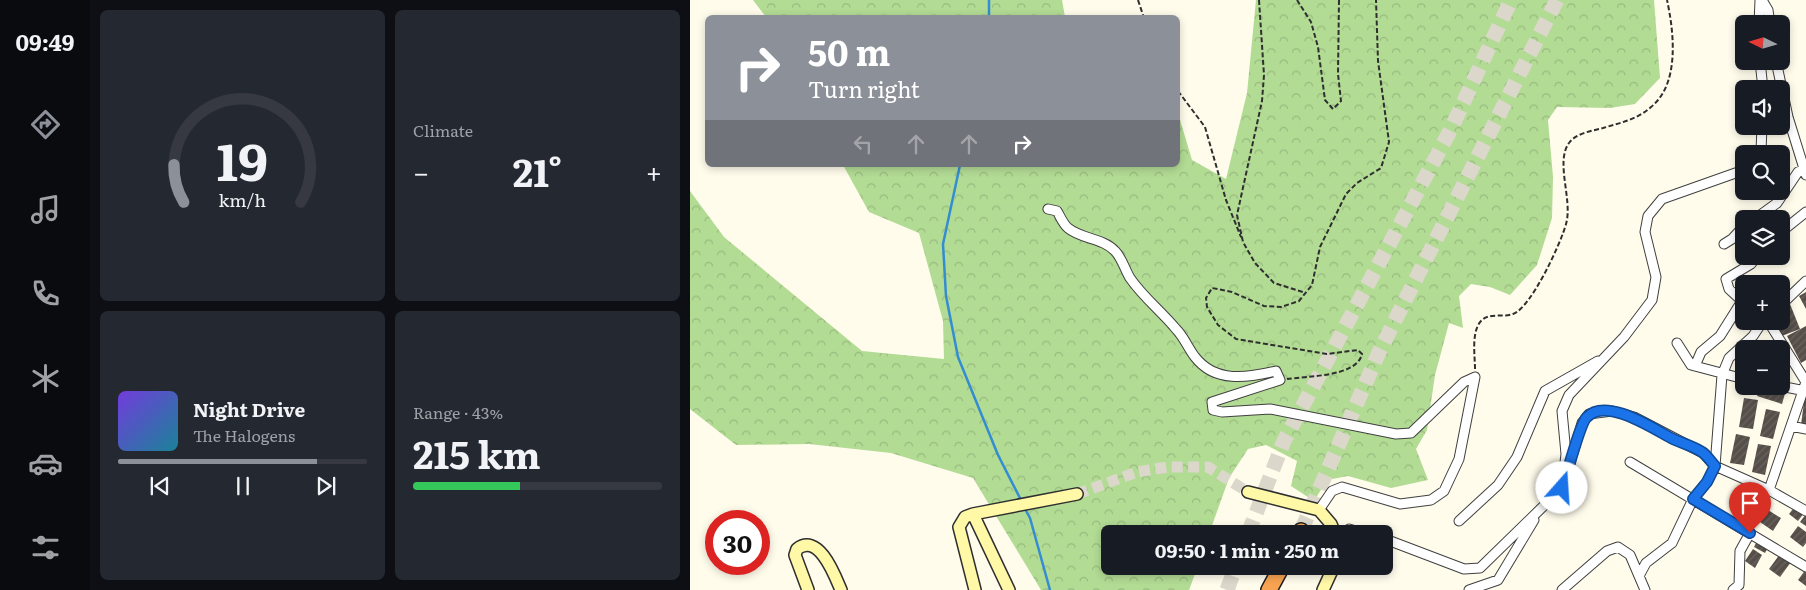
<!DOCTYPE html>
<meta charset="utf-8">
<style>
body{margin:0;font-family:Literata,serif;background:#242831;color:#f1f3f6;height:100vh;display:flex;flex-direction:column;font-size:19px;white-space:nowrap}
*{box-sizing:border-box;margin:0}
p{font-size:16px;color:#9ea1a6}
.icon{flex:none;width:28px;height:28px;fill:none;stroke:currentColor;stroke-width:2;stroke-linecap:round;stroke-linejoin:round}
.map{position:relative;flex:1;overflow:hidden}
.details{display:flex;flex-direction:column;gap:10px;padding:10px;background:#0d0f14;width:600px}
.details>*{flex:none}
.hud{position:absolute;left:15px;top:15px;width:475px;height:152px;border-radius:8px;box-shadow:0 2px 8px #0003;background:#8c9099;color:#fff;overflow:hidden}
.needle{width:32px;rotate:275deg}
.fabs{position:absolute;left:1045px;top:15px;display:grid;gap:10px}
.fabs a{display:grid;place-items:center;width:55px;height:55px;border-radius:8px;background:#171b24;box-shadow:0 2px 8px #0003;font-size:25px}
.speed{position:absolute;left:15px;top:510px;display:flex;gap:10px;font-size:25px;font-weight:700;text-align:center}
.speed>*{display:grid;place-content:center;width:65px;height:65px;border-radius:50%;background:#171b24;box-shadow:0 2px 8px #0003;line-height:1}
.speed .limit{border:8px solid #d22;background:#fff;color:#111}
.pin{position:absolute;display:grid;place-items:center;width:42px;height:42px;color:#fff;margin:-51px -21px;border-radius:50% 50% 50% 0;rotate:-45deg;box-shadow:0 0 5px #0007}
.pin .icon{rotate:45deg}
.me{position:absolute;width:55px;margin:-28px;rotate:19deg;stroke-linejoin:round;filter:drop-shadow(0 0 4px #0008)}
.turn{display:flex;align-items:center;gap:18px;height:105px;padding:0 20px;font-size:22px}
.turn .icon{width:65px;height:65px;stroke-width:2.5}
.turn b{display:block;font-size:35px;line-height:42px}
.lanes{display:flex;align-items:center;height:48px;padding:0 20px;background:#0003;justify-content:center;gap:25px;direction:ltr}
.lanes .off{opacity:.35}
.big{font-size:38px;font-weight:700;line-height:1.1}
.details .widget{flex:1;display:flex;flex-direction:column;justify-content:center;gap:8px;min-width:0;padding:0 18px;border-radius:8px;background:#242831}
.details .dial{align-items:center;gap:0}
.dial svg{height:130px;overflow:visible;fill:none;stroke:#363941;stroke-width:7;stroke-linecap:round;text-anchor:middle}
.dial text{fill:#f1f3f6;stroke:none}
.song{display:flex;align-items:center;gap:15px}
.cover{width:60px;height:60px;border-radius:8px;background:linear-gradient(135deg,hsl(260 70% 55%),hsl(190 70% 35%))}
.played{height:5px;border-radius:2px;background:linear-gradient(90deg,#8c9099 80%,#363941 80%)}
.keys{display:flex;justify-content:space-around;direction:ltr}
.heat{display:flex;justify-content:space-between;align-items:center;font-size:28px;direction:ltr}
.charge{height:8px;border-radius:4px;background:linear-gradient(90deg,#34c759 43%,#363941 0)}
.details .tiles{flex:1;display:grid;gap:10px;grid-template-columns:repeat(2,1fr)}
.trip{position:absolute;left:411px;top:525px;width:292px;height:50px;border-radius:8px;background:#171b24;box-shadow:0 2px 8px #0003;font-weight:700;line-height:50px;text-align:center}
main{display:flex;flex:1;min-height:0}
.tab-bar{display:flex;flex-direction:column;width:90px;justify-content:space-around;align-items:center;background:#090b0e;color:#9ea1a6}
.tab-bar .icon{width:35px;height:35px}
.tab-bar .selected{color:#8c9099}
.tab-bar b{font-size:22px;color:#f1f3f6}
.map>svg:first-child{display:block}
</style>
<main>
<nav class="tab-bar">
<b>09:49</b>
<svg class="icon selected" aria-label="directions" viewBox="0 0 24 24"><path d="M12 3l9 9-9 9-9-9zM9 14v-3h6M13 9l2 2-2 2"/></svg>
<svg class="icon" aria-label="music" viewBox="0 0 24 24"><path d="M9 18V5l10-2v13"/><circle cx="6" cy="18" r="3"/><circle cx="16" cy="16" r="3"/></svg>
<svg class="icon" aria-label="phone" viewBox="0 0 24 24"><path d="M5 4h4l2 5-3 2q2 4 5 5l2-3 5 2v4C11 20 4 13 5 4z"/></svg>
<svg class="icon" aria-label="climate" viewBox="0 0 24 24"><path d="M12 3v18M4 7l16 10M4 17L20 7"/></svg>
<svg class="icon" aria-label="car" viewBox="0 0 24 24"><path d="M5 17H2v-5l4-1 3-4h7l3 4 3 1v5h-3M9 17h6M6 11h13"/><circle cx="7" cy="17" r="2"/><circle cx="17" cy="17" r="2"/></svg>
<svg class="icon" aria-label="filters" viewBox="0 0 24 24"><path d="M4 7h16M4 17h16"/><circle cx="9" cy="7" r="2"/><circle cx="15" cy="17" r="2"/></svg>
</nav>
<section class="details">
<div class="tiles">
<div class="widget dial"><svg viewBox="0 0 100 80">
<path d="M14 69A42 42 0 1 1 86 69"/>
<path d="M14 69A42 42 0 0 1 8 46" stroke="#8c9099"/>
<text x="50" y="56" font-size="32" font-weight="700">19</text>
<text x="50" y="72" font-size="11">km/h</text>
</svg></div>
<div class="widget"><p>Climate</p>
<div class="heat"><a>−</a><b class="big">21°</b><a>+</a></div>
</div>
<div class="widget">
<div class="song"><i class="cover"></i><div><b>Night Drive</b><p>The Halogens</p></div></div>
<div class="played"></div>
<div class="keys"><svg class="icon" aria-label="previous" viewBox="0 0 24 24"><path d="M18 5L8 12l10 7zM5 5v14"/></svg><svg class="icon" aria-label="pause" viewBox="0 0 24 24"><path d="M8 5v14M16 5v14"/></svg><svg class="icon" aria-label="next" viewBox="0 0 24 24"><path d="M6 5l10 7-10 7zM19 5v14"/></svg></div>
</div>
<div class="widget"><p>Range · 43%</p><b class="big">215 km</b><div class="charge"></div></div>
</div>
</section>
<div class="map">
<svg width="1116" height="590" viewBox="0 0 1116 590">
<defs>
<pattern id="forest-crowns" width="20" height="18" patternUnits="userSpaceOnUse" patternTransform="scale(1.25)"><rect width="20" height="18" fill="#b2db94"/><path d="M2 6a3 3 0 1 1 6 0M12 15a3 3 0 1 1 6 0" fill="none" stroke="#98bb7e"/></pattern>
<pattern id="building-hatch" width="6" height="6" patternUnits="userSpaceOnUse" patternTransform="scale(1.25)"><rect width="6" height="6" fill="#564e49"/><path d="M-1 1l2-2M0 6l6-6M5 7l2-2" fill="none" stroke="#69635f"/></pattern>
</defs>
<rect width="100%" height="100%" fill="#fffcec"/>
<path fill="url(#forest-crowns)" d="M63,0H372L375,17H76Z
M566,0H964L970,78L945,104L920,108L867,107L858,120L863,177L862,218L847,265L820,295L800,287L781,284L769,296L773,328L759,323L745,375L737,430L726,449L738,480L701,488L658,476L637,480L624,501L601,486L607,461L576,445L558,449L539,478L519,534H420V566H508L499,590H351L283,478L201,453L119,444L46,445L0,409V191L34,237L172,351L254,359L253,321L229,233L179,212L153,165H488V113L502,160L536,179L557,93Z"/>
<g fill="none" stroke-linecap="round" stroke-linejoin="round">
<path stroke="#348dd1" stroke-width="2.5" d="M299,0V18
M270,165L253,244L256,296L268,357L308,455L332,502
M334,507L340,518L360,590"/>
</g>
<path fill="url(#building-hatch)" d="M1116,292V309L1109,296Z
M1100,304L1110,329L1089,337L1083,321H1091V307Z
M1116,326V360L1111,363L1097,336Z
M1070,386H1083L1096,390L1092,404L1067,396Z
M1115,394H1116V426L1111,425Z
M1054,398L1068,400L1063,429L1049,427Z
M1076,409L1090,412L1083,439L1070,436Z
M1046,434L1060,437L1054,465L1040,463Z
M1068,444L1081,446L1075,475L1062,472Z
M1105,506L1114,513L1108,521L1099,514Z
M1078,510L1091,518L1083,531L1070,522Z
M1116,514V526L1110,522Z
M1108,526L1116,532V543L1113,547L1100,537Z
M1068,539L1079,546L1075,553L1064,547Z
M1063,549L1072,555L1065,568L1055,561Z
M1090,554L1101,562L1090,577L1079,569Z
M1116,569V586L1108,580Z"/>
<g fill="none" stroke-linecap="round" stroke-linejoin="round">
<path stroke="#dbd8cb" stroke-width="11" stroke-dasharray="11 5.5" stroke-linecap="butt" d="M387,494L447,472L478,467H518L558,492"/>
<path stroke="#dbd8cb" stroke-width="15" stroke-dasharray="15 8" stroke-linecap="butt" d="M611,531L690,350L867,0
M558,534L594,441L761,129L821,0
M537,590L546,566"/>
<g stroke="#404040" stroke-width="11">
<path id="street" d="M1072,0L1078,10L1080,24
M1069,24L1070,0
M1070,61L1073,89
M1086,61L1098,117L1116,175
M1068,154L1071,151L1072,126
M358,209L367,211C370,216 373,224 378,228C391,239 413,238 425,251C432,258 435,270 440,278C453,297 471,311 486,329C494,337 498,348 505,357C525,383 557,378 586,371L590,380L522,402L523,410L532,412L580,409L706,434L721,433L774,382L785,377
M1065,219L1087,203L1108,172L1115,169
M1091,232L1116,212
M1034,244L1042,239L1054,226
M1091,305L1116,281
M1078,321L1116,382L1079,490
M987,343L1001,365L1054,379
M1005,366L1011,352L1030,336L1052,301L1039,289L1036,279L1061,264L1067,256
M1090,386L1116,391
M1101,426L1116,429
M940,462L1116,567
M877,473L892,423L899,414L922,411L944,417L1013,453L1025,466L1079,490L1116,511
M629,510L642,491L652,487L710,504L741,500L754,491L769,459L785,377
M769,521L808,485L827,457L855,391L908,361
M659,529L676,534
M695,539L774,569L790,568L872,488L876,454L872,411L879,395L934,337L962,300L966,277L955,232L958,216L972,199L1054,170
M779,590L808,580L844,520
M872,590L917,551L928,547L940,555L949,576
M955,590L949,576L956,563L982,543L1003,499L1017,482L1025,466L1032,375L1039,358L1063,336L1073,321
M1043,590L1049,585L1050,551L1060,533"/>
</g>
<g stroke="#2f2f2f" stroke-width="14">
<path id="secondary" d="M558,492L629,510L641,524L645,534
M283,514L387,494
M118,590L105,555L107,549C129,532 145,576 151,590
M285,590L269,527L275,517L283,514L319,590
M633,590L644,566"/>
</g>
<g stroke="#1e1e1e" stroke-width="18">
<path id="highway" d="M609,534L611,531
M579,590L592,566"/>
</g>
<path stroke="#2f2f2f" stroke-width="2" stroke-dasharray="5 2.5" stroke-linecap="butt" d="M448,0L454,18
M569,0L574,75L572,101L547,215L553,242L565,263L584,283L616,293
M607,0L621,22L628,47L635,100L643,109L651,101L648,74L649,0
M488,91L515,127L536,200L551,237
M785,369C785,356 781,332 791,321C799,312 813,318 823,314C841,308 871,243 876,224C883,200 865,162 879,143C886,133 902,131 913,128C930,123 948,119 961,107C990,84 984,32 977,0
M597,379C617,376 667,377 672,354L668,350L637,354L546,339L528,325L517,307L516,298L522,288L542,292L574,306L591,307L609,301L622,285L630,247L656,194L667,183L691,168L699,142L688,61L686,0"/>
<use href="#street" stroke="#fff" stroke-width="9"/>
<use href="#secondary" stroke="#fff8a7" stroke-width="11"/>
<use href="#highway" stroke="#f8a351" stroke-width="15"/>
</g>
<g fill="none" stroke-linecap="round" stroke-linejoin="round">
<g stroke="#114b97" stroke-width="12">
<path id="route" d="M872,488C877,475 890,423 897,417C916,397 962,428 981,438C991,443 1003,446 1012,452C1017,455 1021,462 1025,466L1017,482L1003,499L1060,533"/>
</g>
<use href="#route" stroke="#1a73e8" stroke-width="9"/>
</g>
</svg>
<div class="fabs">
<a><svg class="needle" viewBox="-14 -14 28 28"><path d="M0-13l5 13h-10z" fill="#e53935"/><path d="M0 13l5-13h-10z" fill="#9ea1a6"/></svg></a>
<a><svg class="icon" aria-label="sound" viewBox="0 0 24 24"><path d="M4 9h4l5-4v14l-5-4H4zM17 9q2 3 0 6"/></svg></a>
<a><svg class="icon" aria-label="search" viewBox="0 0 24 24"><circle cx="10" cy="10" r="6"/><path d="M15 15l6 6"/></svg></a>
<a><svg class="icon" aria-label="layers" viewBox="0 0 24 24"><path d="M12 4l9 5-9 5-9-5zM3 14l9 5 9-5"/></svg></a>
<a>+</a>
<a>−</a>
</div>
<div class="speed"><div class="limit">30</div></div>
<div class="pin" style="left:1060px;top:533px;background:#d93025"><svg class="icon" aria-label="arrive" viewBox="0 0 24 24"><path d="M6 21V4h12l-3 4 3 4H6"/></svg></div>
<svg class="me" style="left:872px;top:488px" viewBox="-20 -20 40 40"><circle r="19" fill="#fff"/><path d="M0-13L10 11 0 6-10 11z" fill="#1a73e8"/></svg>
<div class="trip">09:50 · 1 min · 250 m</div>
<div class="hud">
<div class="turn"><svg class="icon" aria-label="right" viewBox="0 0 24 24"><path d="M7 20v-9h11M14 6l5 5-5 5"/></svg><div><b>50 m</b>Turn right</div></div>
<div class="lanes"><svg class="icon off" aria-label="left" viewBox="0 0 24 24"><path d="M17 20v-9H6M10 6l-5 5 5 5"/></svg><svg class="icon off" aria-label="ahead" viewBox="0 0 24 24"><path d="M12 20V5M6 11l6-6 6 6"/></svg><svg class="icon off" aria-label="ahead" viewBox="0 0 24 24"><path d="M12 20V5M6 11l6-6 6 6"/></svg><svg class="icon" aria-label="right" viewBox="0 0 24 24"><path d="M7 20v-9h11M14 6l5 5-5 5"/></svg></div>
</div>
</div>
</main>
